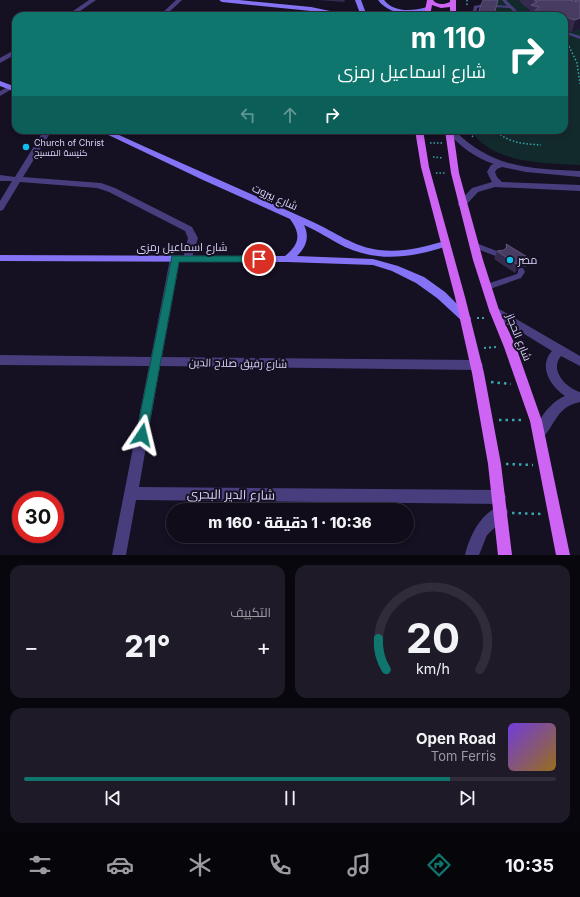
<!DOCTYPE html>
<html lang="ar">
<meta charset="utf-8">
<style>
body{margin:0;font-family:Inter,Cairo,sans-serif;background:#1e1a27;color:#f1f3f6;direction:rtl;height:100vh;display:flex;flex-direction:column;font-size:15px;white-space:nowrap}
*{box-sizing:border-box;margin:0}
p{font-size:13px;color:#9c9ba2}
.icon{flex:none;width:22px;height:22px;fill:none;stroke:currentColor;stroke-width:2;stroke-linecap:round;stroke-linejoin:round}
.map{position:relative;height:555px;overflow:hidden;direction:ltr}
.sheet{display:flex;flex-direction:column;gap:10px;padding:10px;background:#09070e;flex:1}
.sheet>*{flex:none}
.hud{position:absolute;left:12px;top:12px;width:556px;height:122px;border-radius:12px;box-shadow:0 2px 6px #0003,0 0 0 1px #302c39;direction:rtl;background:#0f766e;color:#fff;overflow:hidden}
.speed{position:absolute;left:12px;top:491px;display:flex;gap:8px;font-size:20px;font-weight:700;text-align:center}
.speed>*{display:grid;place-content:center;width:52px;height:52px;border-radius:50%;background:#100c1a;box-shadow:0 2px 6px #0003,0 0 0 1px #302c39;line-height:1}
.speed .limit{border:6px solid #d22;background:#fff;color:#111}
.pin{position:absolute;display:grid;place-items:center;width:34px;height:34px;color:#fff;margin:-17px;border:2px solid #fff;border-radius:50%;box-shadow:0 1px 4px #0007}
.me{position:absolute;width:44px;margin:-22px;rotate:10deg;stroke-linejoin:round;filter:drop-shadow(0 0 3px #0008)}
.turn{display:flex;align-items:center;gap:14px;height:84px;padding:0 16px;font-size:18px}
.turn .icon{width:52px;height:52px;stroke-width:2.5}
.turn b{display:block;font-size:28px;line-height:34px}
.lanes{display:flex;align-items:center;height:38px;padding:0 16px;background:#0003;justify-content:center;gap:20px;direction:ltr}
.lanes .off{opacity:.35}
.big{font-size:30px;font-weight:800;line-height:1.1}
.sheet .tile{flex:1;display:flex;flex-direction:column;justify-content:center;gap:6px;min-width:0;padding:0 14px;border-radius:12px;background:#1e1a27}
.sheet .dial{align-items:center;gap:0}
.dial svg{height:104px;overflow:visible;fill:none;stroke:#302c39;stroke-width:7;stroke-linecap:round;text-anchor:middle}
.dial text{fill:#f1f3f6;stroke:none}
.song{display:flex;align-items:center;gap:12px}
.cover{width:48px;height:48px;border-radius:6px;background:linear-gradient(135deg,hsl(260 70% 55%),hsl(40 70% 35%))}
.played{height:4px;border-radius:2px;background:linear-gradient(90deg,#0f766e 80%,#302c39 80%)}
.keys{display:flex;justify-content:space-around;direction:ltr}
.heat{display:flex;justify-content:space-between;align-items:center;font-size:22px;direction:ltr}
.sheet .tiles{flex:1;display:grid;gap:10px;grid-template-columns:1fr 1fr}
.tile:last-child{grid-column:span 2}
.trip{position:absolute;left:166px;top:503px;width:248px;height:40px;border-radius:20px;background:#100c1a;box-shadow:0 2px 6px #0003,0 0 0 1px #302c39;font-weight:800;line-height:40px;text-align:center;direction:rtl}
.menu{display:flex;height:64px;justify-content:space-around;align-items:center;background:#06050a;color:#9c9ba2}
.menu .icon{width:28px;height:28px}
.menu .on{color:#0f766e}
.menu b{font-size:18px;color:#f1f3f6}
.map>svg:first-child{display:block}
</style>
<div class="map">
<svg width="580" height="555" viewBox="0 0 580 555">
<rect width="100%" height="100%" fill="#151022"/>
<path fill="#132a2c" d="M483,0H580V165C545,163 491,164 471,130H564V16H479Z"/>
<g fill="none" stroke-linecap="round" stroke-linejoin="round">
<path stroke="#38a6ac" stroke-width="1.5" stroke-dasharray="1.5 2" stroke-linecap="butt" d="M467,0V7
M566,40L577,63L580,84
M468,130L473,137
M495,130C508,143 524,144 541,145
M430,143H442
M433,157L443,158
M436,173H446"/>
<path stroke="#38a6ac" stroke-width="2" stroke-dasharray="2 3" stroke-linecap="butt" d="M477,318H486
M484,348L497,347"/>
<path stroke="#38a6ac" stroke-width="2.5" stroke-dasharray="2.5 4" stroke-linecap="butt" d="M491,382L511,384
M499,420H523
M506,464L533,465
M512,513L542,514"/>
<path fill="#483e7e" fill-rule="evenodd" d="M502,0H506L522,16H518L510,8L495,7L494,6L496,5L507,6Z
M484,4H485V6L477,8L476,16H472L474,6Z
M564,31L580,36V39L564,33Z
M472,243H476L502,253L503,255L500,257H498L472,247L471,245Z
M519,268H523L525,272L521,278L487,290L484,289L483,287L484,285L517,274L518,272V270Z"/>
<path fill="#483e7e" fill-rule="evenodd" d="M89,0H96L73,16H66Z
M176,0H182L165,16H159Z
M16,49V54L0,63V58Z
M10,86L14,88L12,89L0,96V91Z
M44,130H52L23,177L101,183L115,188L192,227L198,238L191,261H185L183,259L188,238L185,231L109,192L97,188L20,182L3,210L0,211V201L12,181H0V175L15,177Z
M446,130H454C492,168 529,169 580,171V177L526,172L502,167L497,169L495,172L497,177L502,182L580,185V191L495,187L478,192L465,206H459L458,204L459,202L472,188L492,182L487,172L491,165L494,164C475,158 458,145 446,130Z
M175,256L180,259L162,357L477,360L481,362L483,365L481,368L477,370L160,366L139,487L499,490L504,492L506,497L504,502L499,504L136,500L126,555H112L149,366L0,365V355L151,357L170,259Z
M494,306L580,356V366L561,356C549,370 566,388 580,392V402C553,407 554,433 539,439L535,437L533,433C539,419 550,402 565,396C550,386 538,366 552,351L490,313L489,310L490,307Z
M501,505L506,507L508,512L506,517L487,535L479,555H465C470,535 480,514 501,505Z"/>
<path fill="#8473f4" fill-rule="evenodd" d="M219,0H239L311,7L354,16H341L311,11L222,2Z
M355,0H361L367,16H361Z
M378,0H384C394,13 413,11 427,7L430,9C415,19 388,14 378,0Z
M0,81L16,87V92L0,86Z
M98,130H108C176,161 245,191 313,222C335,232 354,247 379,250C402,253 424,247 445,241L448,242L450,244L448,246C413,257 380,263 345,247C331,240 318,231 304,225C310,237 306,247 297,256L373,259L398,266L424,277L445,292L471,318L470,321H462L437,298L416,283L392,271L373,265L287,262L0,261V255L285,256C300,244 301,234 290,219L203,180Z"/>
<path fill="#ce64f3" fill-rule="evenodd" d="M427,0H433C436,5 444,5 450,2V0H456V16H450V7L441,8L432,5L430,16H424Z
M415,130H423L429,167L465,297L484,373L501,464L512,555H498L488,464L472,373L455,297L421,167Z
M445,130H453L459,173L483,260L499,310L516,347L542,421L570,555H556L530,421L504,347L489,310L473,260L451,173Z"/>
</g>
<path fill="#362a4f" d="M318,0H345L344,2Z
M498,0L494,16H478V13Z
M519,0H580V29L572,32L564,29V16H528L530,10L522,4Z
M506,244L529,258L526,267L519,266L515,273L494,259L497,251L504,250L505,249Z"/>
<path fill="#211835" d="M580,18V29L572,32L575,20Z
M522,258L519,266L515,273L518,265Z"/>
<path fill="#483c62" stroke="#5f547a" d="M483,0H498L494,15L478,13Z
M534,0H570L577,2L575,0H580V18L575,20L557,14L555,16H529L539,7L531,5L537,2Z
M506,244L529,258H522L518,265L497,251L504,250L507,247Z"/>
<path fill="#0f766e" stroke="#0a4d48" d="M172,256H259L263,259L259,262H179L147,435L146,439L142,440L138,439L136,435Z"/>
<g fill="#12bcea" stroke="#151022" stroke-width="1.5">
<circle cx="26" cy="147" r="4"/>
<circle cx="510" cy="260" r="4"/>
</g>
<g text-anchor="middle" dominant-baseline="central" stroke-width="4" stroke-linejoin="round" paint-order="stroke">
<g font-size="9" fill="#ddd4fc" stroke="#151022" text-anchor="start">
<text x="34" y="142">Church of Christ<tspan x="34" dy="10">كنيسة المسيح</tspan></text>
</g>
<g font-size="11" fill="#ddd4fc" stroke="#151022">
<text transform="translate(275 197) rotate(24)">شارع بيروت</text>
<text x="182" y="247">شارع اسماعيل رمزى</text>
<text transform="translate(519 337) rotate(68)">شارع الحجاز</text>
<text transform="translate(238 363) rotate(1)">شارع رفيق صلاح الدين</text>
</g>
<g font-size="11" fill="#ddd4fc" stroke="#151022" text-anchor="start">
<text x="518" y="260">مصر</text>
</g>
<g font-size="13" fill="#ddd4fc" stroke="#151022">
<text transform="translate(231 494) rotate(1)">شارع الدير البحرى</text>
</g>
</g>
</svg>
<div class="speed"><div class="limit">30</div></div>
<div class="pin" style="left:259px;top:259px;background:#d93025"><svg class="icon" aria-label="arrive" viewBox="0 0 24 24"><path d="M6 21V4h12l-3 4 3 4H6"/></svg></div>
<svg class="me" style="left:142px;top:435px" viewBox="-20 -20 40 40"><path d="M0-17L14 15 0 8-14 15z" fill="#0f766e" stroke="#fff" stroke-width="4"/></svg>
<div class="trip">10:36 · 1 دقيقة · 160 m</div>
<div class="hud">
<div class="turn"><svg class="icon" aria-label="right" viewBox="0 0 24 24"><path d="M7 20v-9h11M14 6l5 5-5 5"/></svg><div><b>110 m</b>شارع اسماعيل رمزى</div></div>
<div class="lanes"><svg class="icon off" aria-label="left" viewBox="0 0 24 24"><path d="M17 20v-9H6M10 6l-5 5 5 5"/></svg><svg class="icon off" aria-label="ahead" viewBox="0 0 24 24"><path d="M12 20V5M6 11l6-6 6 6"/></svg><svg class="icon" aria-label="right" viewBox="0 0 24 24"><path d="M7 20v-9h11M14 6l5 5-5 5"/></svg></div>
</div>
</div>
<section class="sheet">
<div class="tiles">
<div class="tile dial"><svg viewBox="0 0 100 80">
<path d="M14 69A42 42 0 1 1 86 69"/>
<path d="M14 69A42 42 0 0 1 8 45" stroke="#0f766e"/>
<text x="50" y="56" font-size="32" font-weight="700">20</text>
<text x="50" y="72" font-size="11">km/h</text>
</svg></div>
<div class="tile"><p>التكييف</p>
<div class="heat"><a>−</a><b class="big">21°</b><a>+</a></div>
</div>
<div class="tile">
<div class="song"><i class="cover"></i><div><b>Open Road</b><p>Tom Ferris</p></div></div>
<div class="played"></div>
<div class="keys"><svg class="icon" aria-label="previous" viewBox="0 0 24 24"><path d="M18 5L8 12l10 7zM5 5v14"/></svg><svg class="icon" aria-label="pause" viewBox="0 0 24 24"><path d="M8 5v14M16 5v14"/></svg><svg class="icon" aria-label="next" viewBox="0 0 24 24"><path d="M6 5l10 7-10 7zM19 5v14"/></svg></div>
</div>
</div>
</section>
<nav class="menu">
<b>10:35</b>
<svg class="icon on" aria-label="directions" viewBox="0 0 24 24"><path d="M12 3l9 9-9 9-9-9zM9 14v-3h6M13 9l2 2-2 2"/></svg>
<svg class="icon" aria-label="music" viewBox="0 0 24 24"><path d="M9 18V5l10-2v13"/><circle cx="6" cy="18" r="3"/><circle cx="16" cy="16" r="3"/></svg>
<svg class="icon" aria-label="phone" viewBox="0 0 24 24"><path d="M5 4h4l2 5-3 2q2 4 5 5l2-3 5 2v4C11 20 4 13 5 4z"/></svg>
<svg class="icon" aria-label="climate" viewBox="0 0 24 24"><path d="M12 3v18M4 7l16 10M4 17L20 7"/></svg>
<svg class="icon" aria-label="car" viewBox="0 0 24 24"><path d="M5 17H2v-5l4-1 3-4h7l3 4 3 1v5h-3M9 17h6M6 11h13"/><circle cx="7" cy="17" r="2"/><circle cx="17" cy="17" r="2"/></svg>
<svg class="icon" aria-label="filters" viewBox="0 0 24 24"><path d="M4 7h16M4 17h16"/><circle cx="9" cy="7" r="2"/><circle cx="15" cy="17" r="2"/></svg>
</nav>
